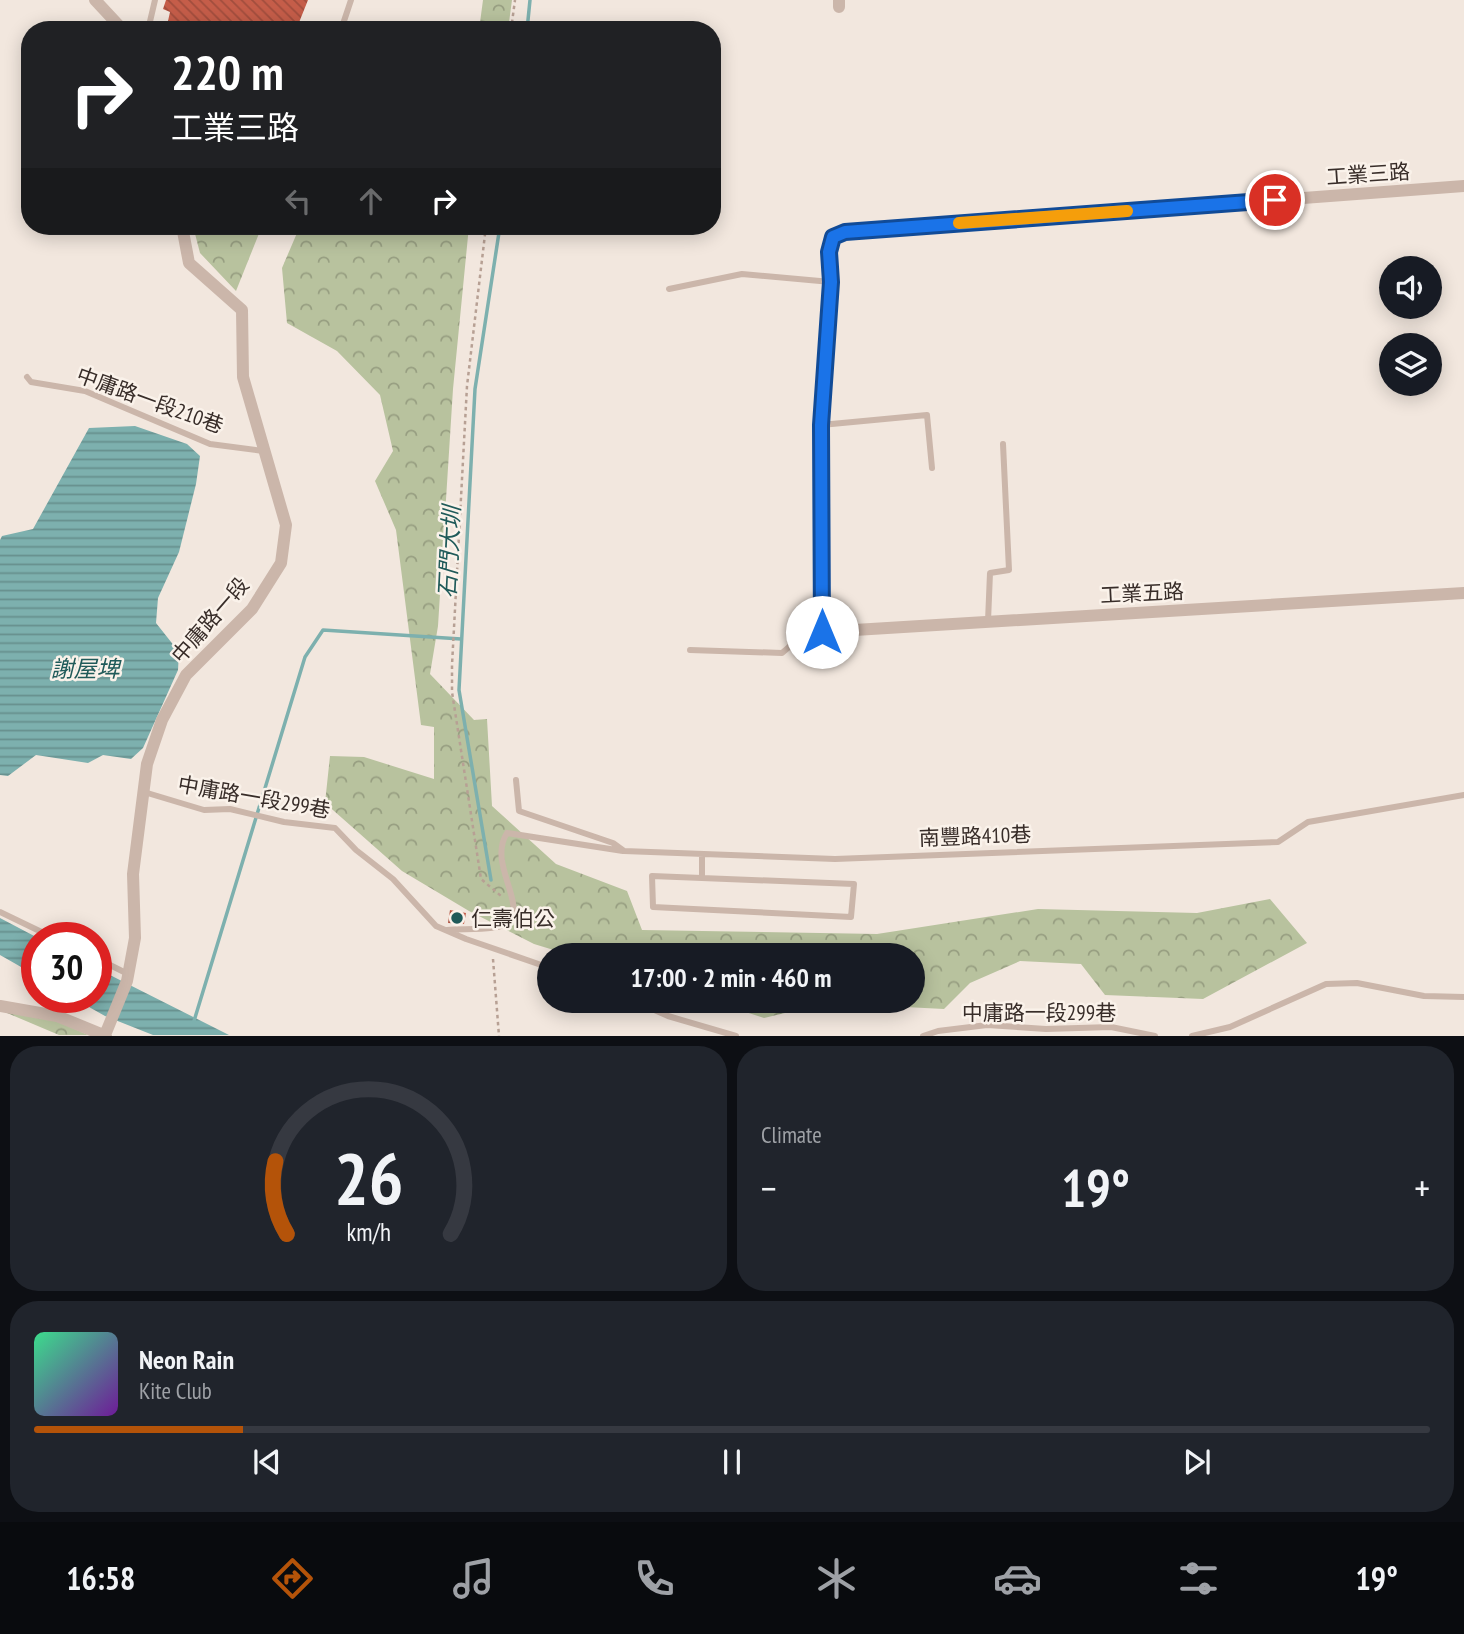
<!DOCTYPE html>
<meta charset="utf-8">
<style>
body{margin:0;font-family:"PT Sans Narrow","Noto Sans TC",sans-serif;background:#20242c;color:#f1f3f6;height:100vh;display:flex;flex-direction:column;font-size:26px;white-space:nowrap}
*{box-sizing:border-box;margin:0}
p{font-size:23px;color:#9ea1a6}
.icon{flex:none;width:38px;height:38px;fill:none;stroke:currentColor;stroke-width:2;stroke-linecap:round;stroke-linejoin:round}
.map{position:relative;height:1036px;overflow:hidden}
.details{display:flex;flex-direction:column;gap:10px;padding:10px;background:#0d0f14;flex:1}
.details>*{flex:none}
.hud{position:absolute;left:21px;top:21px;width:700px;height:214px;border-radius:28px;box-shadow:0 4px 18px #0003;background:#202124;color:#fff;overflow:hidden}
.controls{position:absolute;left:1379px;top:256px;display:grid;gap:14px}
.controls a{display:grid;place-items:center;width:63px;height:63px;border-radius:50%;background:#171b24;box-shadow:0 4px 18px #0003;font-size:35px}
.speed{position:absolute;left:21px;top:922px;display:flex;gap:14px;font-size:35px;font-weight:700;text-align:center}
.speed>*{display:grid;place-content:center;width:91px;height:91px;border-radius:50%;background:#171b24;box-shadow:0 4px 18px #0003;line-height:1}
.speed .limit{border:10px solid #d22;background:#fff;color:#111}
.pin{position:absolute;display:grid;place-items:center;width:60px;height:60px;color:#fff;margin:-30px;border:4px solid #fff;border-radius:50%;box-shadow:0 2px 7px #0007}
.me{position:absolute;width:77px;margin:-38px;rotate:0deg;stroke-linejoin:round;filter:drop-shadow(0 0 5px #0008)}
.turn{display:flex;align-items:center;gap:24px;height:147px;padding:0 35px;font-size:32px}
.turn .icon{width:91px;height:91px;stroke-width:2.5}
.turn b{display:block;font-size:49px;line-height:60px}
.lanes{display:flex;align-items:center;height:66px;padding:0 35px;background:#0003;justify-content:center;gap:35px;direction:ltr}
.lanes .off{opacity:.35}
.big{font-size:52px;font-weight:800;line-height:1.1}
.details .card{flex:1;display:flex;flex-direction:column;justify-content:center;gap:10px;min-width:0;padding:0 24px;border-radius:28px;background:#20242c}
.details .dial{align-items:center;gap:0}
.dial svg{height:182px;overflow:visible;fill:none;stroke:#363941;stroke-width:7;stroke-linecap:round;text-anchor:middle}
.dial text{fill:#f1f3f6;stroke:none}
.song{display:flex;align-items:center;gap:21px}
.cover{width:84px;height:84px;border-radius:10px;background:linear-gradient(135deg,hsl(150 70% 55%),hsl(280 70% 35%))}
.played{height:7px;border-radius:4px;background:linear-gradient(90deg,#b45309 15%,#363941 15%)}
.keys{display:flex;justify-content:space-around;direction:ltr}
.heat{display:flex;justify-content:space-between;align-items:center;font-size:38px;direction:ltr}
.details .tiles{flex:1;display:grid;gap:10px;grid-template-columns:1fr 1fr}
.card:last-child{grid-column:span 2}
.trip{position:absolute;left:537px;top:943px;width:388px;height:70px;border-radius:35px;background:#171b24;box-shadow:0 4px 18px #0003;font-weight:800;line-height:70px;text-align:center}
.dock{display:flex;height:112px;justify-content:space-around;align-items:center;background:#090b0e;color:#9ea1a6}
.dock .icon{width:49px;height:49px}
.dock .on{color:#b45309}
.dock b{font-size:32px;color:#f1f3f6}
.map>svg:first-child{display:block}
</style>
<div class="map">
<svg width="1464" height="1036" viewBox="0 0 1464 1036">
<defs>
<pattern id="forest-crowns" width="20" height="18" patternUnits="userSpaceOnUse" patternTransform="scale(1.75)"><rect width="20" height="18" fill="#b8c29e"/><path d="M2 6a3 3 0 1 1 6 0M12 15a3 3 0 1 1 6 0" fill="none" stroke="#979e81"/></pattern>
<pattern id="water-rules" width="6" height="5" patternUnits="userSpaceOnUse" patternTransform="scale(1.75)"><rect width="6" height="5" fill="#7db0ae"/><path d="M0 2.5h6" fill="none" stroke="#67908e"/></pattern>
<pattern id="building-back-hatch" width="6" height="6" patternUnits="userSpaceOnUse" patternTransform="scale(1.75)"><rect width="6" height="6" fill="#c55d49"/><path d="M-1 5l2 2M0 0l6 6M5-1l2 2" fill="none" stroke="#a14d3d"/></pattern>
</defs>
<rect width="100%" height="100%" fill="#f2e7de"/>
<path fill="url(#forest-crowns)" d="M483,0H512L508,30H479Z
M193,226H262L236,291L200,253Z
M300,226H469L453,389L438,626L430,674L474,720L487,719L492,806L556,864L627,891L642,930L877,934L1038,909L1197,913L1270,899L1307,943L1203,999L1105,995L1081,964L1020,961L970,983L944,1009L827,1003L764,1018L712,1001H914V956L570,955L534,944L469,911L402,871L325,803L330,756L364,757L434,779V727L421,725L396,530L375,481L393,451L380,395L337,351L287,323L282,268Z
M0,1010L55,1020L88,1035H59Z"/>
<path fill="url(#water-rules)" d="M135,426L187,444L200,456L196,484L179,552L158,598L156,623L179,652L178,670L143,748L131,759L103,755L88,763L36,755L8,776L0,775V540L2,536L33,529L89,428Z
M0,918L38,938L37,976L0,955Z
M96,968L229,1035H153L105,1016L73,998H96Z"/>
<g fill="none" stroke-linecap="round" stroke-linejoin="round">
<path stroke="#7db0ae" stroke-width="3.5" d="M527,30L530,0
M491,880L459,690L475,389L500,226
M194,1021L305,657L323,630L461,639"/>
</g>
<path fill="url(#building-back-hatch)" d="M166,0H308L296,30H166L170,12L163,9Z
M450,910L466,913L464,924L448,923Z"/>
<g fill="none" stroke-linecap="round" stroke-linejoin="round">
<path stroke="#b7a094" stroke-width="2.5" stroke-dasharray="3.5 3.5" stroke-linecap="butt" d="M511,30L515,0
M486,226L467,386L452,665V692L481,879L501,896
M493,959L499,1036"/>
<path stroke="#cbb6aa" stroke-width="6" d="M148,30L155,0
M160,30V27
M341,30L351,0
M669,289L742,274L831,282
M27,377L31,382L85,391L210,444L263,451
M821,425L927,415L932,468
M988,621L990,573L1009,570L1003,444
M690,650L782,653L796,641L822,632
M516,780L519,811L613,843L624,851L835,859L1278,842L1308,822L1464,795
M144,792L204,810L230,809L284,822L335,828L356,850L393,879L436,926L466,939L550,968
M652,876L854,884L851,917L653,907Z
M702,877V855
M0,912L54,938
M447,930C465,928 501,932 512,920C521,896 489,861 507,833L623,851
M96,958L128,974
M634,1001L668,1016L736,1036
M923,1036L938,1031L987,1025L1046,1029L1111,1027L1155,1036
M1192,1036L1230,1027L1326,984L1357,983L1424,996L1464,997"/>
<path stroke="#cbb6aa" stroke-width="12" d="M95,0L123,30
M839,7V0
M1464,186L845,232L833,237L829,252L831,282L821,425L822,632L1464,593
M0,1006L57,1016L106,1036
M105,1035L127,981L135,938L133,874L147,764L162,720L186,675L252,609L281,563L286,525L243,377L242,310L189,263L182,226"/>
</g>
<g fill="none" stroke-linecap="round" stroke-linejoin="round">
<g stroke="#114b97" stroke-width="18">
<path id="route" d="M822,632L821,425L831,282L829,252L833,237L845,232L1275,200"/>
</g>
<use href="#route" stroke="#1a73e8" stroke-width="12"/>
<path stroke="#f59e0b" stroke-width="12" d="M959,223L1127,211"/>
</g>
<circle fill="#1f5a59" stroke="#faf2ea" stroke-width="2.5" cx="457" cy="918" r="7"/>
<g text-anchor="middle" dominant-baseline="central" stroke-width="5" stroke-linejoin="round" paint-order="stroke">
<g font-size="21" fill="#382d29" stroke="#faf2ea">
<text transform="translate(1368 174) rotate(-4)">工業三路</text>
<text transform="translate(150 400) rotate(20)">中庸路一段210巷</text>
<text transform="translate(1142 593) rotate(-3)">工業五路</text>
<text transform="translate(210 620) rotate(-49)">中庸路一段</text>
<text transform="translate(254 797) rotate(10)">中庸路一段299巷</text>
<text transform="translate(975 836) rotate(-2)">南豐路410巷</text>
<text x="1039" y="1012">中庸路一段299巷</text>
</g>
<g font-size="21" fill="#382d29" stroke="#faf2ea" text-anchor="start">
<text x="471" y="918">仁壽伯公</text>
</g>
<g font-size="23" font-style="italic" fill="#1f5a59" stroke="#faf2ea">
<text transform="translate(449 552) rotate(-87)">石門大圳</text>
<text x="85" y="668">謝屋埤</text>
</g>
</g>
</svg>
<div class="controls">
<a><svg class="icon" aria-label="sound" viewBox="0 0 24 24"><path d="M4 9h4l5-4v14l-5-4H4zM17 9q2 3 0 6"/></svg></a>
<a><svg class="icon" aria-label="layers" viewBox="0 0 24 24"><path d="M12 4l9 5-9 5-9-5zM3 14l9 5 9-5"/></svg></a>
</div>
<div class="speed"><div class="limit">30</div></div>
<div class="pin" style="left:1275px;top:200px;background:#d93025"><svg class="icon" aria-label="arrive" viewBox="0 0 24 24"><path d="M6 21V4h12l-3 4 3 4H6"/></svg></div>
<svg class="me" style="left:822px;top:632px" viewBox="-20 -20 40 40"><circle r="19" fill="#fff"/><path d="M0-13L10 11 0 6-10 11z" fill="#1a73e8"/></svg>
<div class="trip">17:00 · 2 min · 460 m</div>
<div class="hud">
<div class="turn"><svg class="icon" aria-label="right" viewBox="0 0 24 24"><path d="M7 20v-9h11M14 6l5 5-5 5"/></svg><div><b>220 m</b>工業三路</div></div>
<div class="lanes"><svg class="icon off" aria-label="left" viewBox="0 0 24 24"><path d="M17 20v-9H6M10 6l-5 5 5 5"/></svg><svg class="icon off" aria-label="ahead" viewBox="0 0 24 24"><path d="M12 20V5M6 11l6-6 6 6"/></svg><svg class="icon" aria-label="right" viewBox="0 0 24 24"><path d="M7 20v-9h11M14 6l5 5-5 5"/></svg></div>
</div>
</div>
<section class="details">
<div class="tiles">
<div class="card dial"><svg viewBox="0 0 100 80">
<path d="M14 69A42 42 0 1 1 86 69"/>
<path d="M14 69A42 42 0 0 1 9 37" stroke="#b45309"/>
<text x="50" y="56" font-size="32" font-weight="700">26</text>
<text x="50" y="72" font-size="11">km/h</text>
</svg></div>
<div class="card"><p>Climate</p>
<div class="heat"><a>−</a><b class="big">19°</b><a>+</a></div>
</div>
<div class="card">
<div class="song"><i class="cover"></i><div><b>Neon Rain</b><p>Kite Club</p></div></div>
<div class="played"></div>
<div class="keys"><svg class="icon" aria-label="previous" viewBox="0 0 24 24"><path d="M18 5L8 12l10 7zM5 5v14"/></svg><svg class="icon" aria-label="pause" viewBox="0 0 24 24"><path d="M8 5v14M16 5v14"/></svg><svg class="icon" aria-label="next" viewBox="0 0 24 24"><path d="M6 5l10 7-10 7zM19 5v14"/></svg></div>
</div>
</div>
</section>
<nav class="dock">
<b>16:58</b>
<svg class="icon on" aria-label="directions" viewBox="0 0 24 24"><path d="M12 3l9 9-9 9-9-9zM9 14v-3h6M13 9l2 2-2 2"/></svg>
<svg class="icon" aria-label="music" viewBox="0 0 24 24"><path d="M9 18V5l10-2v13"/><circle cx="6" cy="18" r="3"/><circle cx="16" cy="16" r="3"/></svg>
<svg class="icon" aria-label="phone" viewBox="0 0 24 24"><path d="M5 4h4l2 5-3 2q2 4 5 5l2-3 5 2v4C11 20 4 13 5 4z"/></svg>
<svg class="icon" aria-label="climate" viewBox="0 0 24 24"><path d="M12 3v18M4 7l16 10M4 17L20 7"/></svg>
<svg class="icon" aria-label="car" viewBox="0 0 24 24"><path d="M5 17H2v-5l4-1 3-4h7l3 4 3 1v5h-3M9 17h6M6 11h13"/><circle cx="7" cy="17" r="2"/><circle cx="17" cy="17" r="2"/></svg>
<svg class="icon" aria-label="filters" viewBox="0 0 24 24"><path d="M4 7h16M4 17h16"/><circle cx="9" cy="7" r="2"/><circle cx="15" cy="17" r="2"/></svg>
<b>19°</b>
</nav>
